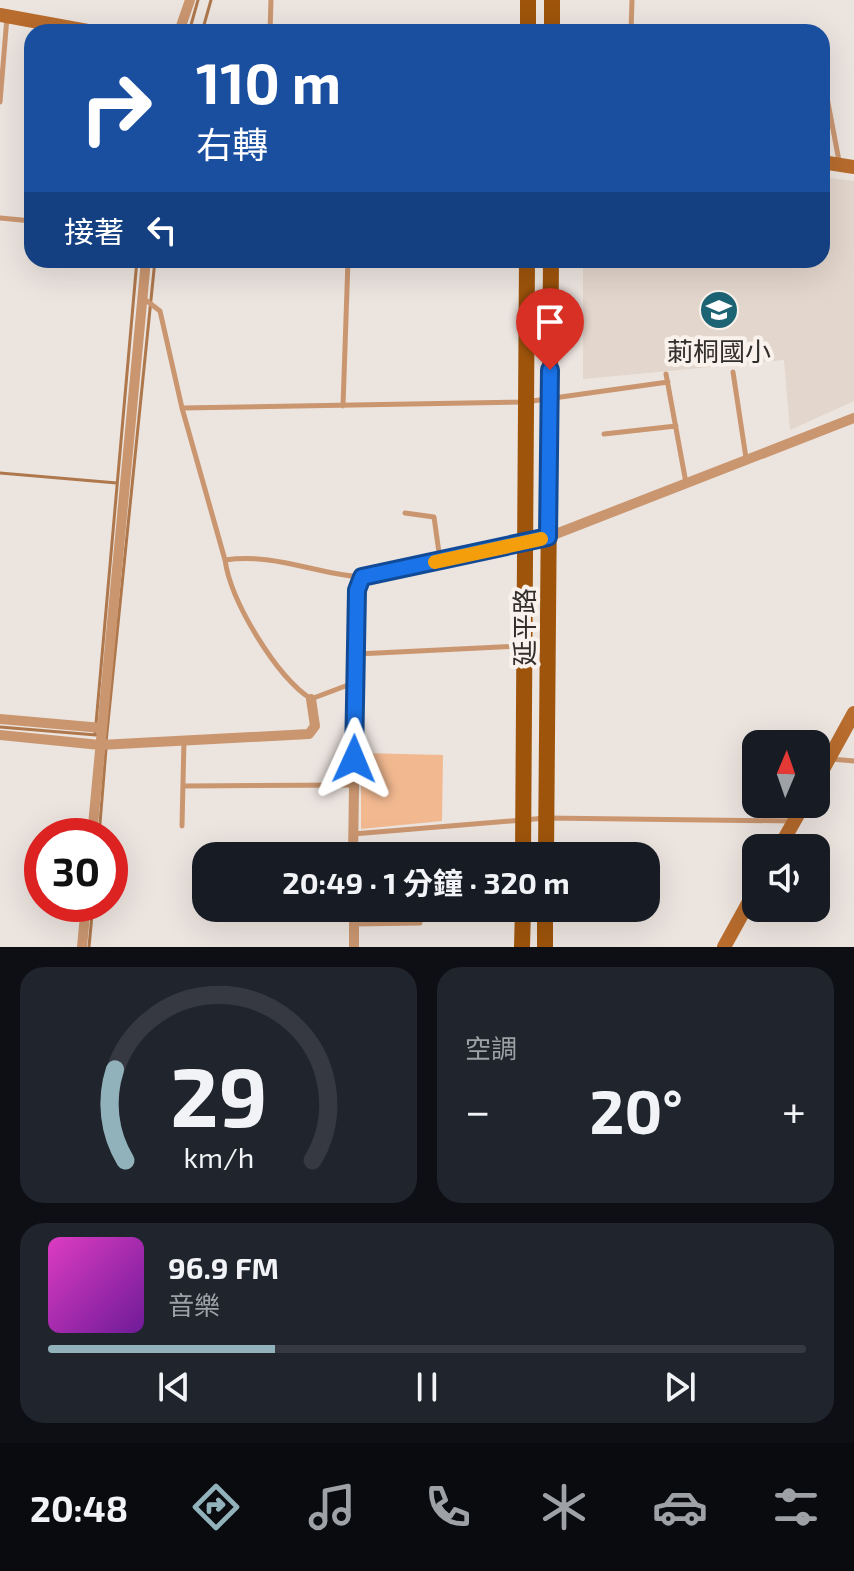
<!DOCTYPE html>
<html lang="zh-TW">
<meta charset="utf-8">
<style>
body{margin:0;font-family:"Exo 2","Noto Sans TC",sans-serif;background:#20242c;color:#f1f3f6;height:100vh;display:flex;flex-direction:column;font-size:30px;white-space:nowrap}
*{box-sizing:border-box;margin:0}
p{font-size:26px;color:#9ea1a6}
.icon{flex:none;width:44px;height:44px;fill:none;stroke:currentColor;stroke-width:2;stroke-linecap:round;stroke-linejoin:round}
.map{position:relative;height:947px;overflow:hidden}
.side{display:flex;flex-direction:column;gap:20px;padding:20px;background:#0d0f14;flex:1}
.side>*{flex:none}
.banner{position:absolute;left:24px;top:24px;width:806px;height:244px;border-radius:24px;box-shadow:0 8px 32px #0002;background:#1a4fa0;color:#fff;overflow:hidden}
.needle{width:52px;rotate:2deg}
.controls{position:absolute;left:742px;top:730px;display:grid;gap:16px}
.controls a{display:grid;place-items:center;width:88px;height:88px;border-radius:16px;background:#171b24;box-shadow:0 8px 32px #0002;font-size:40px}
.speed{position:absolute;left:24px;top:818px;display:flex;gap:16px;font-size:40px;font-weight:700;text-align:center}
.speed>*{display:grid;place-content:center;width:104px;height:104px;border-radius:50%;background:#171b24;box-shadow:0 8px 32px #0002;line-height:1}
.speed .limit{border:12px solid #d22;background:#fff;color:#111}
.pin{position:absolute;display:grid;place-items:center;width:68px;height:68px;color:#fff;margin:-82px -34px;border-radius:50% 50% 50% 0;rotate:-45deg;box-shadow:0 0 8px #0007}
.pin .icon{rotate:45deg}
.me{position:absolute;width:88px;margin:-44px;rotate:1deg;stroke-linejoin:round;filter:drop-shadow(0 0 6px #0008)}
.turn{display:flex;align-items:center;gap:28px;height:168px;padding:0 40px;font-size:36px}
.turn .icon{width:104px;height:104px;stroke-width:2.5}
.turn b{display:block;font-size:56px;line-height:68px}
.then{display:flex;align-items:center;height:76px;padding:0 40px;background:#0003;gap:16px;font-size:30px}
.big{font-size:60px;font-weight:700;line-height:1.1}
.side .card{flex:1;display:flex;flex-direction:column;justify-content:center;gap:12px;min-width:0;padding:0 28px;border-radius:24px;background:#20242c}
.side .dial{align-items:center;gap:0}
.dial svg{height:208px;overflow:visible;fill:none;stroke:#363941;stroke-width:7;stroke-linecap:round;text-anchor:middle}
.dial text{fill:#f1f3f6;stroke:none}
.song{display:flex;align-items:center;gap:24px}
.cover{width:96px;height:96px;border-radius:12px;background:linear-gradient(135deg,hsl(310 70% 55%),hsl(280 70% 35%))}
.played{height:8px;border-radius:4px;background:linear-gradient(90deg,#91b2bb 30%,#363941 30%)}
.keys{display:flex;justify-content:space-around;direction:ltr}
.heat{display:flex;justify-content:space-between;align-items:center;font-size:44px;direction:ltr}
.side .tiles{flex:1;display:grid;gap:20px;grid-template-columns:1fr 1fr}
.card:last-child{grid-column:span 2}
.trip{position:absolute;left:192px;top:842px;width:468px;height:80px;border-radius:24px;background:#171b24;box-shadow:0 8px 32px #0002;font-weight:700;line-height:80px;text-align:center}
.tabs{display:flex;height:128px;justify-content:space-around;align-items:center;background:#090b0e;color:#9ea1a6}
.tabs .icon{width:56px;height:56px}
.tabs .selected{color:#91b2bb}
.tabs b{font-size:36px;color:#f1f3f6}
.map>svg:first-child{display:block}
</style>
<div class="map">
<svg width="854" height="947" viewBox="0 0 854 947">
<rect width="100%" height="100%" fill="#ece4df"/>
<path fill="#e3d6cc" d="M822,177L854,181V401L790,430L784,360L583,379V260H822Z"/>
<path fill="#f2b990" d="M361,753L443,755L442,821L361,829Z"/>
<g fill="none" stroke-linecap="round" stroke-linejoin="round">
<path stroke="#ae774c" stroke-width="3" d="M189,32L198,0
M202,32L211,0
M0,473L117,483
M0,727L96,735
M95,735L137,260
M106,742L155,260
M99,836L106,749
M89,947L93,904"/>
<path stroke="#ca9670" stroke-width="5" d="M813,28L814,32
M270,32L271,0
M631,32L632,0
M822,71L839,161
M0,102L7,17
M0,218L32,221
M143,298L160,311L182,408L225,560
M733,372L746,458
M666,374L686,483
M343,406L348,260
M182,408L525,402L668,382
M604,434L676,426
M405,513L434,517L440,560
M357,654L520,646
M356,682L311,699C276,676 231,602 225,560C275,553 312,573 361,577
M831,759L854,761
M183,786L352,785
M182,826L184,740
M353,834L546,818L793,821
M355,924L420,923"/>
<path stroke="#ca9670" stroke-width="10" d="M179,32L190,0
M0,719L102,728
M0,735L100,745L309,734L315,726L311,699
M92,836L146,260
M353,856L357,590L362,577L548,537L854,418
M354,908V947
M82,947L86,904"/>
<path stroke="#b86c2d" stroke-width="14" d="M0,15L93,32
M822,162L854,167
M816,782L854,713
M779,848L804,804
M724,947L756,889"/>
<path stroke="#9e540b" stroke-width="16" d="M528,32V0
M552,32V0
M523,856L527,260
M546,856L551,260
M522,947L523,908
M545,947V908"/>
</g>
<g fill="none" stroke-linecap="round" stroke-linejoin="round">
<g stroke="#114b97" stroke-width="20">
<path id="route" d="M354,759L357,590L362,577L548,537L550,370"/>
</g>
<use href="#route" stroke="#1a73e8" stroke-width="14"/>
<path stroke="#f59e0b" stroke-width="14" d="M435,562L541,539"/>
</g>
<defs>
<g id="school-disc" transform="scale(2)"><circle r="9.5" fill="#1c6373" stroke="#f9f1ec"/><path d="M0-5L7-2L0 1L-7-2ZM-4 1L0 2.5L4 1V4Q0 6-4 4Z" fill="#fff"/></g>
</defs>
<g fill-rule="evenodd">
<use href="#school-disc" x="719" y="310"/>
</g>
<g text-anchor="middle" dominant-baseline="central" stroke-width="8" stroke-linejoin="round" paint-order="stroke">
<g font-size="26" fill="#312e2c" stroke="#f9f1ec">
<text x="719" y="350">莿桐國小</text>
</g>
<g font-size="26" fill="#312e2c" stroke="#f9f1ec">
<text transform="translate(523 627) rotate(-90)">延平路</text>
</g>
</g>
</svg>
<div class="controls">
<a><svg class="needle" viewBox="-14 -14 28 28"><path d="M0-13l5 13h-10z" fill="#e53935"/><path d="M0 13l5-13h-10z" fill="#9ea1a6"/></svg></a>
<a><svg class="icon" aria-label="sound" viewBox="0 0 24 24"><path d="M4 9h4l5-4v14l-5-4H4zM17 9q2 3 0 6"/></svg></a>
</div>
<div class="speed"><div class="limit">30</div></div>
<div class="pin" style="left:550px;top:370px;background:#d93025"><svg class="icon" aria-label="arrive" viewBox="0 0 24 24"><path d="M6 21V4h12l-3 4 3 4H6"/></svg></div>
<svg class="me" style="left:354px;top:759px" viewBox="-20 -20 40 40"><path d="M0-17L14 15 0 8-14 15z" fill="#1a73e8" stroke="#fff" stroke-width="4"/></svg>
<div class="trip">20:49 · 1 分鐘 · 320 m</div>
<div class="banner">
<div class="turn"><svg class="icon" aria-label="right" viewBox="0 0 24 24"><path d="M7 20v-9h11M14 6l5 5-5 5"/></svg><div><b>110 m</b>右轉</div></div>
<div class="then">接著<svg class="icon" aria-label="left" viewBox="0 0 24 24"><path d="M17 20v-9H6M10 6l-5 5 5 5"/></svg></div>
</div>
</div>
<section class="side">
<div class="tiles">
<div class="card dial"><svg viewBox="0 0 100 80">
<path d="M14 69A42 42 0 1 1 86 69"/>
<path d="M14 69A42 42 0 0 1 10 34" stroke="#91b2bb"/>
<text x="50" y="56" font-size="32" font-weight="700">29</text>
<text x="50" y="72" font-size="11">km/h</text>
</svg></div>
<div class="card"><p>空調</p>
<div class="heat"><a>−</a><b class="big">20°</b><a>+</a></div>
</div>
<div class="card">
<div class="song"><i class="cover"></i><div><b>96.9 FM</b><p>音樂</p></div></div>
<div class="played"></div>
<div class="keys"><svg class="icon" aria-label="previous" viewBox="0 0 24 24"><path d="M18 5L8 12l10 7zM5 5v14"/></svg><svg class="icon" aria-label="pause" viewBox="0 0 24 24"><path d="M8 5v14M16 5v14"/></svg><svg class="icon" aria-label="next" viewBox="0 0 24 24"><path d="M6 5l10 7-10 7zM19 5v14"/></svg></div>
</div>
</div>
</section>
<nav class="tabs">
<b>20:48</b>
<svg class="icon selected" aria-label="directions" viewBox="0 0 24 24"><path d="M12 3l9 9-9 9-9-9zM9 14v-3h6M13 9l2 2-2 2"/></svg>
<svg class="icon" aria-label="music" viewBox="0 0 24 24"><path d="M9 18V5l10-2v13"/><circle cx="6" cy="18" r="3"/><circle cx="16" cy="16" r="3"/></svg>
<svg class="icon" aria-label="phone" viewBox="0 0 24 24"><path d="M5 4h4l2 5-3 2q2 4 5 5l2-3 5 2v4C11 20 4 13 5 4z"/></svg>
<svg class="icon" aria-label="climate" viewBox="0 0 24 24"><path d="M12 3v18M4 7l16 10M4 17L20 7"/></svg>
<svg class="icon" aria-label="car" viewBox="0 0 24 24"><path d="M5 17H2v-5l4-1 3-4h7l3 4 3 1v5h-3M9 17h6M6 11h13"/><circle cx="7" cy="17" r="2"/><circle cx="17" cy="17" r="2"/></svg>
<svg class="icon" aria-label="filters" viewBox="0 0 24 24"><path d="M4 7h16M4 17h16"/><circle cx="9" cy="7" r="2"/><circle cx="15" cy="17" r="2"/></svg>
</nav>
